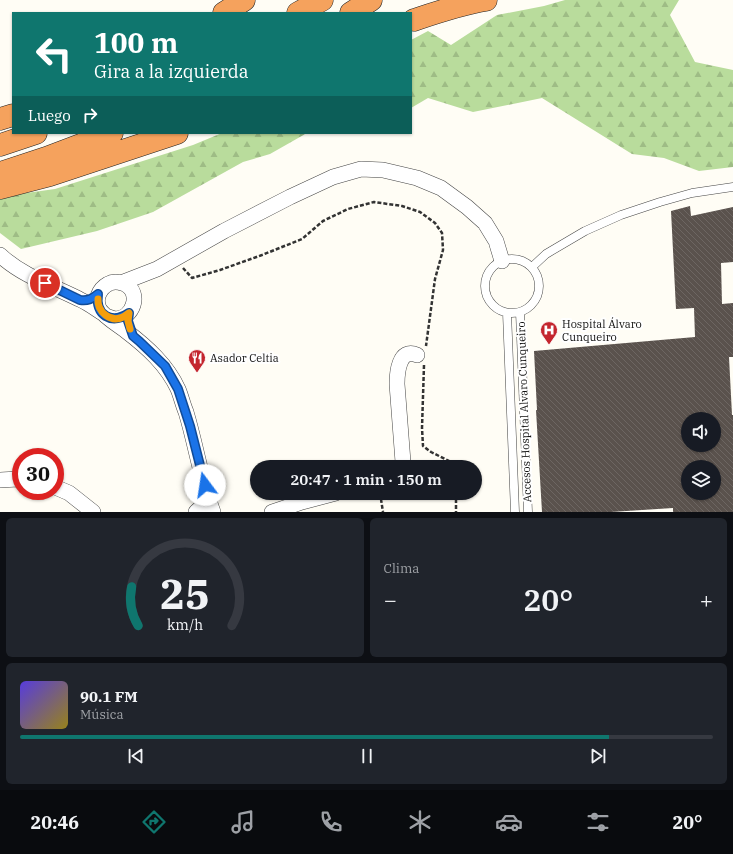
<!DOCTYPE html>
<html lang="es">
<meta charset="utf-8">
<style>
body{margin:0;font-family:"IBM Plex Serif",serif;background:#20242c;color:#f1f3f6;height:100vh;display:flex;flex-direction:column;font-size:15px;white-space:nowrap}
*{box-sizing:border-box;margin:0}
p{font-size:13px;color:#9ea1a6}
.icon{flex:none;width:22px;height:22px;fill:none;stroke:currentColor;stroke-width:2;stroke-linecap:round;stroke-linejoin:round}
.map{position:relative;height:512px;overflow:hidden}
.side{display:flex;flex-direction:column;gap:6px;padding:6px;background:#0d0f14;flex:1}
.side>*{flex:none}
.hud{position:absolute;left:12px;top:12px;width:400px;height:122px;border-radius:0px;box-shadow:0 1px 3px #0004;background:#0f766e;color:#fff;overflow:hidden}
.buttons{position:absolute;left:681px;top:412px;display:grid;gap:8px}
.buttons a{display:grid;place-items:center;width:40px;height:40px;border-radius:50%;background:#171b24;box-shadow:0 1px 3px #0004;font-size:20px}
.speed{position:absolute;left:12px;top:448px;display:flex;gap:8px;font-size:20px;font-weight:700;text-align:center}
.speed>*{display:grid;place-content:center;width:52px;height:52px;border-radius:50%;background:#171b24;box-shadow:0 1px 3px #0004;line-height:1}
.speed .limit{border:6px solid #d22;background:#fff;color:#111}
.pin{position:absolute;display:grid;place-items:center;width:34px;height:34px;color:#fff;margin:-17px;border:2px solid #fff;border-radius:50%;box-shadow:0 1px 4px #0007}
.me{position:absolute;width:44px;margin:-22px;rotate:346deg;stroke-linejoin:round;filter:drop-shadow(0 0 3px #0008)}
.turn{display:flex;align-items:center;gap:14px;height:84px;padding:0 16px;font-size:18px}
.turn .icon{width:52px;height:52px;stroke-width:2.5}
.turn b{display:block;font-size:28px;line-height:34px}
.then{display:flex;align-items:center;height:38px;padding:0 16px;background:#0003;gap:8px;font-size:15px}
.big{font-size:30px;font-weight:600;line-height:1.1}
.side .tile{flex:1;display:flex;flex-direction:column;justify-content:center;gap:6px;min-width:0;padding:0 14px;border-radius:6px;background:#20242c}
.side .dial{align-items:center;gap:0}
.dial svg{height:104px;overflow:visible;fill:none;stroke:#363941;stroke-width:7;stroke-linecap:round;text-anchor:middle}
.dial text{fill:#f1f3f6;stroke:none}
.song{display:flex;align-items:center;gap:12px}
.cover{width:48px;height:48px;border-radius:6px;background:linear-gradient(135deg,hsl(250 70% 55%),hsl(50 70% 35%))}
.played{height:4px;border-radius:2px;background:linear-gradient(90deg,#0f766e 85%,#363941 85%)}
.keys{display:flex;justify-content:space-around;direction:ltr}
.heat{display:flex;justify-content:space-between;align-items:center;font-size:22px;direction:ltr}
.side .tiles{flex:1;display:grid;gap:6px;grid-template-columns:1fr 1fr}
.tile:last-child{grid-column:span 2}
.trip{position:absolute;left:250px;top:460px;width:232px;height:40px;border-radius:20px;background:#171b24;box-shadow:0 1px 3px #0004;font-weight:600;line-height:40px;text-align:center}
.tab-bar{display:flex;height:64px;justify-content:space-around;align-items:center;background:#090b0e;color:#9ea1a6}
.tab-bar .icon{width:28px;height:28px}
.tab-bar .on{color:#0f766e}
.tab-bar b{font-size:18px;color:#f1f3f6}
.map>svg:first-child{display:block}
</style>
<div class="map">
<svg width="733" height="512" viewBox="0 0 733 512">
<defs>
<pattern id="forest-firs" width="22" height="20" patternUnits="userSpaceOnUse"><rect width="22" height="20" fill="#b9dc9c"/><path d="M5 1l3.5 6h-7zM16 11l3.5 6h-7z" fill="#9ebc85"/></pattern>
<pattern id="building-back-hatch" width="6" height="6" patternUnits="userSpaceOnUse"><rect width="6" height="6" fill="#5a524d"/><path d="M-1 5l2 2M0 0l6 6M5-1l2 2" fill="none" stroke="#6d6662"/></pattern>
</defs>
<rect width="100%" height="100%" fill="#fffdf5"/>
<path fill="url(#forest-firs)" d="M565,0H679L670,15L695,62L733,70V167L699,171L664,158L632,154L542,98L473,112L428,98L411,108V40L428,31L451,45L497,15L544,6Z
M222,133H307L270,154L243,162L153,212L97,231L21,249L0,233V199L19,194L55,189L193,145Z"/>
<path fill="url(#building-back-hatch)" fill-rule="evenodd" d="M690,206L691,216L733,207V262L721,263L722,304L733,303V357H729L732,415H733V512H673V508L611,512H542L536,410H537L534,351L695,337L694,308L676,309L671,211ZM688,419H714V445H688ZM688,467H714V493H688Z"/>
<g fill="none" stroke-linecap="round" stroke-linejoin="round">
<g stroke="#444" stroke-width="9">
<path id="lane" d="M485 286a27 27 0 1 1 54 0a27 27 0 1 1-54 0Z
M532,267L546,254L585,231L621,215L660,202L692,193L733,187
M520,312L528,512
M507,313L515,512"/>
</g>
<g stroke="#444" stroke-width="16">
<path id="street" d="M0,255C21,275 53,286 79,299C88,303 96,309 104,314
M121,283L157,269L224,231L290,197L333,177L361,169L383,170L417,178L441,188L467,207L485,223L496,241L502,261
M106,316C109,317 112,318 115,319C133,319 142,293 125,284C120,282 113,281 108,284C99,289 94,300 100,310C105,317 118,325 126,331C147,347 167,365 178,389C181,396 183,405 186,412C196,445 201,480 213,512
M402,467L403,462L397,384C397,373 399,347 417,355
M0,480L18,479L21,480
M55,487L69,493L93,512
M196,512L209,500
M272,512L302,502L336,493"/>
</g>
<g stroke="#222" stroke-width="23">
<path id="highway" d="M224,13L244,0
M298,13L322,0
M351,13L371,0
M414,20C438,12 461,4 486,0
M0,119L13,115
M0,145L36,133
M0,173L46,158L112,133
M0,188L50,175L177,133"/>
</g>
<path stroke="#333" stroke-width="2.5" stroke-dasharray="4 2" stroke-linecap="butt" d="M183,268L192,278L220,270L262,255L302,239L323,221L348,209L374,202L402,206L420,212L435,223L442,233L443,250L435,279L426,346
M424,365L422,428L423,446L431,452L455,464V467
M380,493L383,512
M456,493V512"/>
<use href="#lane" stroke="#fff" stroke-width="8"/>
<use href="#street" stroke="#fff" stroke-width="15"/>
<use href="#highway" stroke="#f5a25d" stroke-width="22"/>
</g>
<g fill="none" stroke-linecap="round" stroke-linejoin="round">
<g stroke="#114b97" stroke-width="10">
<path id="route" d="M45,283L80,300C88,301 92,299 98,294C95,315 111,325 129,313L128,321L133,336L139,341L165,366L178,389L190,426L205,485"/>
</g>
<use href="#route" stroke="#1a73e8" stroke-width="7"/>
<path stroke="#f59e0b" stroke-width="7" d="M98,299C97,312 111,323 123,317C125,316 127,314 129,313L128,321L130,329"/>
</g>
<defs>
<g id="hospital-pin" transform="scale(0.9)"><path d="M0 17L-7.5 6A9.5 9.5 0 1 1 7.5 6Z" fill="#c4262e" stroke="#fff"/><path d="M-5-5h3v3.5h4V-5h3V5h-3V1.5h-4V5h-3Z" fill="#fff"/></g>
<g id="restaurant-pin" transform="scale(0.9)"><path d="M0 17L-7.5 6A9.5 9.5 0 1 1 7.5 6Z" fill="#c4262e" stroke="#fff"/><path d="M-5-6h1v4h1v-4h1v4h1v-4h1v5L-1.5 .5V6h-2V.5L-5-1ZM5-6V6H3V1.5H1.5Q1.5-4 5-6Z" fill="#fff"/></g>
</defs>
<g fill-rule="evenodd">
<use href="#hospital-pin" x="549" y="330"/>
<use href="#restaurant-pin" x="197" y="358"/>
</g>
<g text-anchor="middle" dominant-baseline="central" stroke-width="4" stroke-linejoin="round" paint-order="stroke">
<g font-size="11" fill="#111" stroke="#fff" text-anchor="start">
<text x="562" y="324">Hospital Álvaro<tspan x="562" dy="13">Cunqueiro</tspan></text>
<text x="210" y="358">Asador Celtia</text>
</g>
<g font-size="11" fill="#111" stroke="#fff">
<text transform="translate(524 412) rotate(-92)">Accesos Hospital Alvaro Cunqueiro</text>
</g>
</g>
</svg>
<div class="buttons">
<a><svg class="icon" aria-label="sound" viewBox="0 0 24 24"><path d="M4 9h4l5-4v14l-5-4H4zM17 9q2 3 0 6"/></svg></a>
<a><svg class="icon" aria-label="layers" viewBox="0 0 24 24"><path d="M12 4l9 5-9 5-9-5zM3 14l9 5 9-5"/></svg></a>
</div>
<div class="speed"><div class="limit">30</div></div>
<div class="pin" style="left:45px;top:283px;background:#d93025"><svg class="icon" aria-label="arrive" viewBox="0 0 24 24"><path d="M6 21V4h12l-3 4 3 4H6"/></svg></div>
<svg class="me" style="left:205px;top:485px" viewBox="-20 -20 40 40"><circle r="19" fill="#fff"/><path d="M0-13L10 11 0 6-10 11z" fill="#1a73e8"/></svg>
<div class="trip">20:47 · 1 min · 150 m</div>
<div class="hud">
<div class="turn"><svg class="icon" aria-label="left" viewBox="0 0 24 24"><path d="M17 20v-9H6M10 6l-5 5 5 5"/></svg><div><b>100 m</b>Gira a la izquierda</div></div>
<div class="then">Luego<svg class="icon" aria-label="right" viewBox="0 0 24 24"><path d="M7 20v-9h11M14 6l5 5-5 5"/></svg></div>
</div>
</div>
<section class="side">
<div class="tiles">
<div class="tile dial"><svg viewBox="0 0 100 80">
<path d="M14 69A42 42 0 1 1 86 69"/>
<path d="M14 69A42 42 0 0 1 9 39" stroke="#0f766e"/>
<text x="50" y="56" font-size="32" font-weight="700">25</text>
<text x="50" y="72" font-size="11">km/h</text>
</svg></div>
<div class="tile"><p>Clima</p>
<div class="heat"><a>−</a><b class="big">20°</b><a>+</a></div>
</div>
<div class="tile">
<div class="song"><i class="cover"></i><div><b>90.1 FM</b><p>Música</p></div></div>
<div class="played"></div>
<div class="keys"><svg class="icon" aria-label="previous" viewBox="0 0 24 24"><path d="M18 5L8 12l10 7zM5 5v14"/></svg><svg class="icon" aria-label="pause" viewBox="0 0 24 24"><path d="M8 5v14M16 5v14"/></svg><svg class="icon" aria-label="next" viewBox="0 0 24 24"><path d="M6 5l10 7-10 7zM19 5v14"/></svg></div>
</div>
</div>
</section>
<nav class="tab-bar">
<b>20:46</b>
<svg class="icon on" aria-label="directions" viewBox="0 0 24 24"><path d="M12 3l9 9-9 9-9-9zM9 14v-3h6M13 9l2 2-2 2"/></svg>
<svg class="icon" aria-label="music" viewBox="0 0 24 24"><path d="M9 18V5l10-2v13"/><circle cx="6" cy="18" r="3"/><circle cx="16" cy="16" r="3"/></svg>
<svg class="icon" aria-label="phone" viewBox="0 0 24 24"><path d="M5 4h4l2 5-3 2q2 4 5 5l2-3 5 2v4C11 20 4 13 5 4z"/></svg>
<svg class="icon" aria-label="climate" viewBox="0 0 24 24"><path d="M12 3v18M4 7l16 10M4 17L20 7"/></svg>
<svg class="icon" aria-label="car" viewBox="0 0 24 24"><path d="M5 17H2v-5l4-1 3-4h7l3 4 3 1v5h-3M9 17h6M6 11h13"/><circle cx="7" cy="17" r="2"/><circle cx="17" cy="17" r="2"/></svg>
<svg class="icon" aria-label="filters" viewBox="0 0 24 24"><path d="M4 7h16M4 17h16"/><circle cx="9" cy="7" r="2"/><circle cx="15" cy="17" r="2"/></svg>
<b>20°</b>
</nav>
